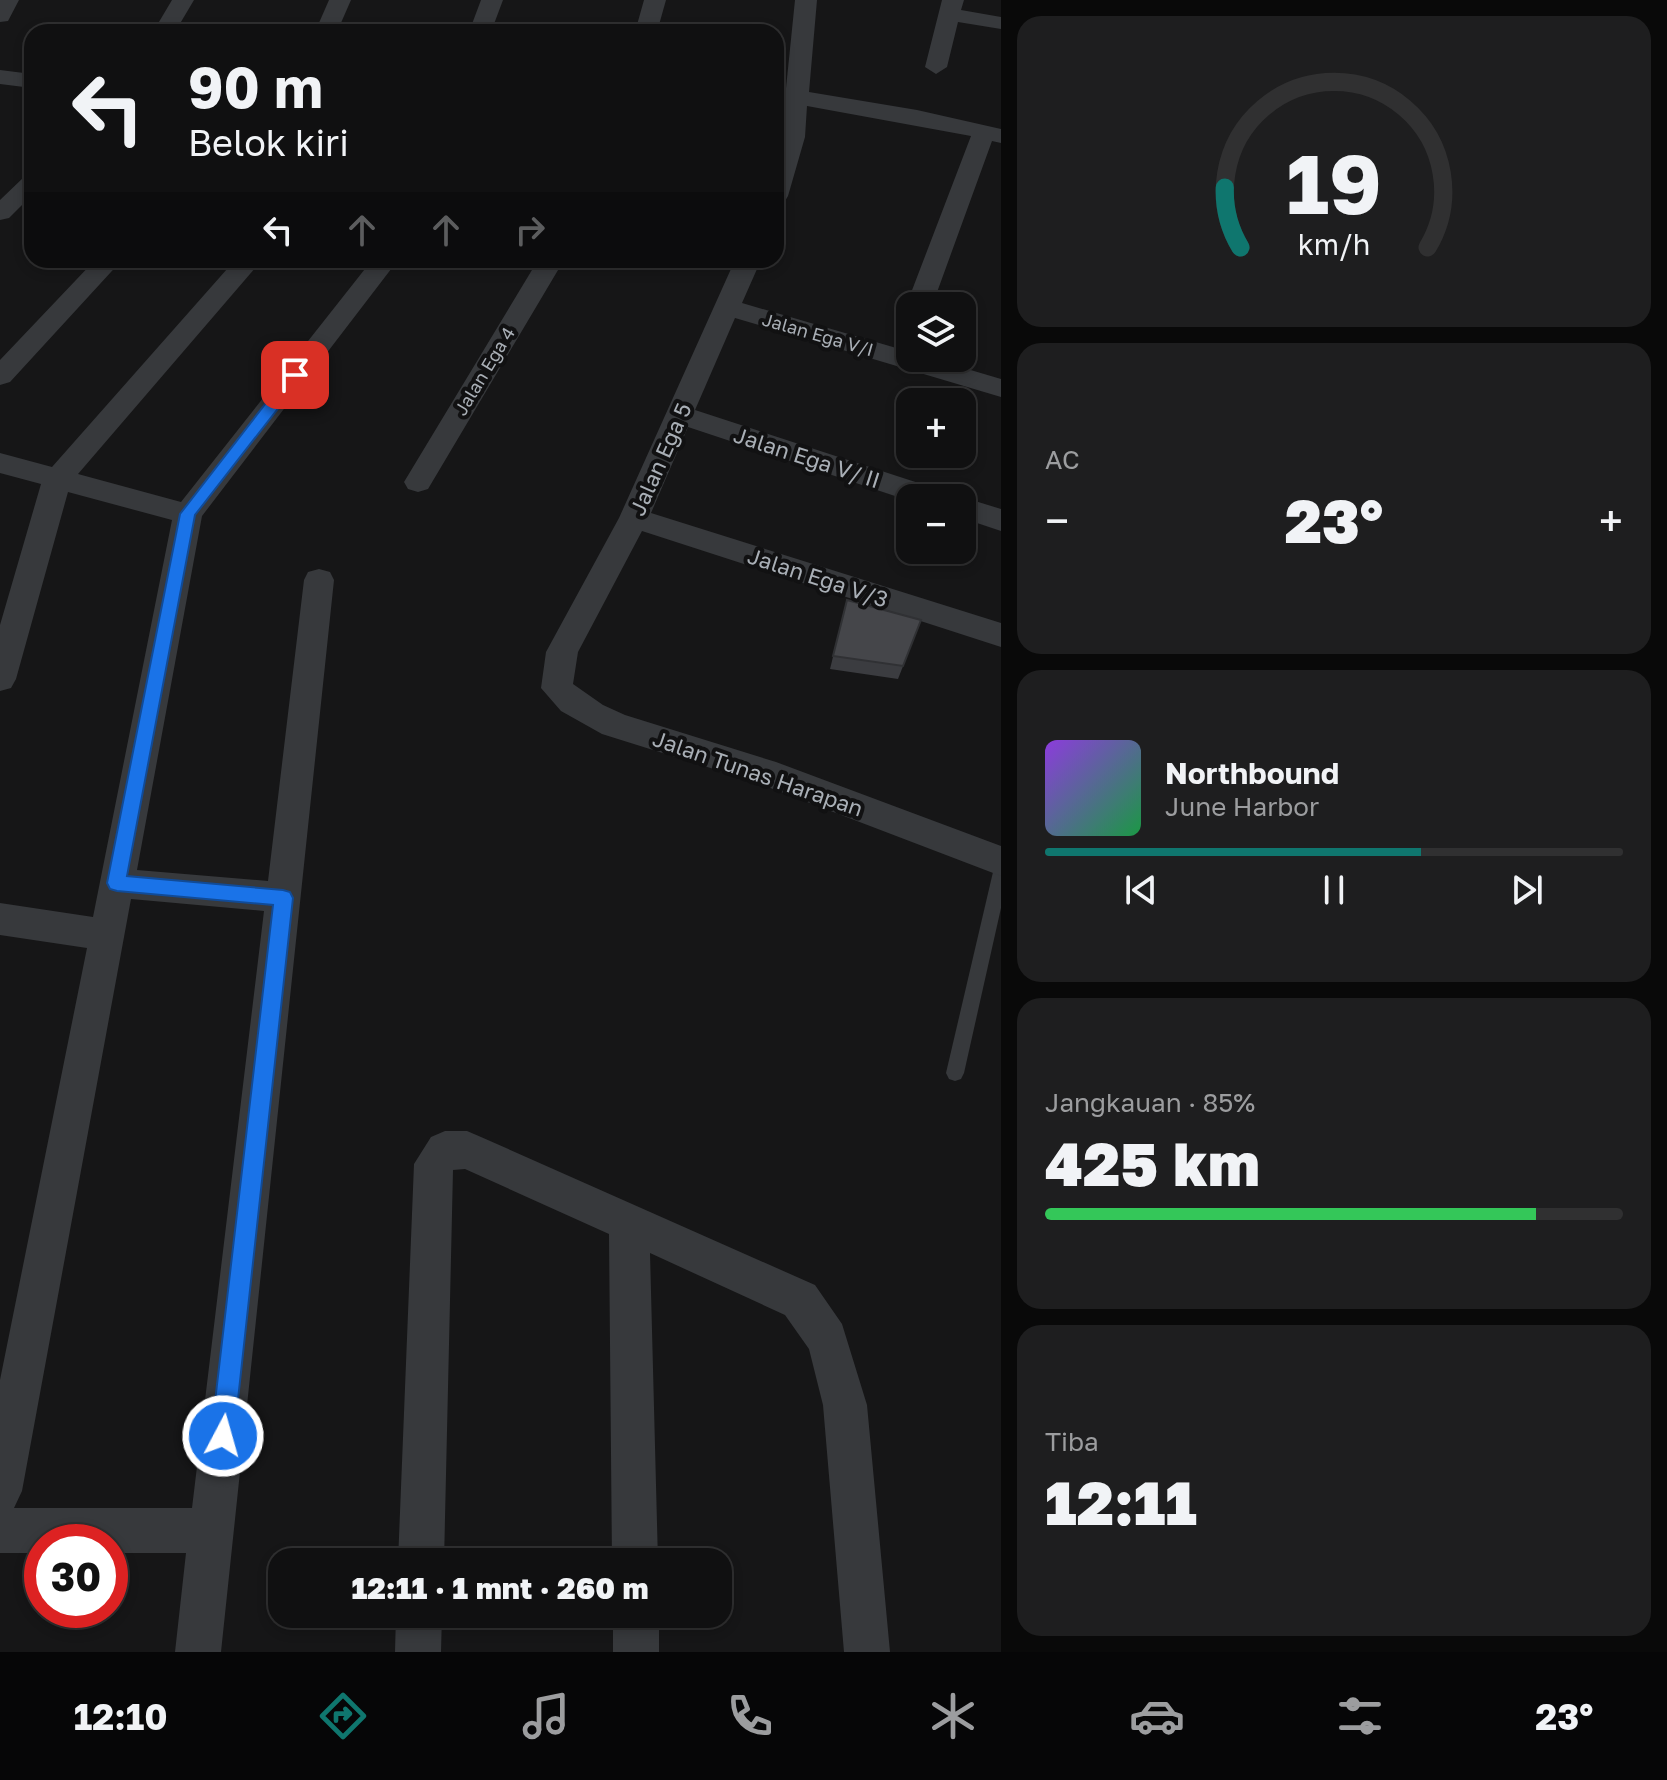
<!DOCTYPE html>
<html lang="id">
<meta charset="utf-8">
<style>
body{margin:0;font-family:"Golos Text",sans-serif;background:#1e1e1f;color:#f1f3f6;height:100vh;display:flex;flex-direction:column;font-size:30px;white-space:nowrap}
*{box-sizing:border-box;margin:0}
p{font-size:26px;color:#9c9d9f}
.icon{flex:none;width:44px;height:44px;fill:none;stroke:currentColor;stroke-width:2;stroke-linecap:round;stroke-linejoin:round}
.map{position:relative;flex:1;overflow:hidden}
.details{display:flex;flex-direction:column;gap:16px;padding:16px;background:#090909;width:666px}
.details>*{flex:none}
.banner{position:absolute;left:24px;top:24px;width:760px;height:244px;border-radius:24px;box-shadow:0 4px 12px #0003,0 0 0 2px #303031;background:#101011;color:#f1f3f6;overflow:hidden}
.fabs{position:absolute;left:896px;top:292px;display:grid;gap:16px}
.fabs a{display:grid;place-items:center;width:80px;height:80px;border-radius:16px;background:#101011;box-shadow:0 4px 12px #0003,0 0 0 2px #303031;font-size:40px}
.speed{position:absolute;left:24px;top:1524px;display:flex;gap:16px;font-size:40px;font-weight:700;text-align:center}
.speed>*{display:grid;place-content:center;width:104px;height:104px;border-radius:50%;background:#101011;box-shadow:0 4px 12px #0003,0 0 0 2px #303031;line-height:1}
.speed .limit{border:12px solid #d22;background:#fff;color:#111}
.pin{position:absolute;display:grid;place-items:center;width:68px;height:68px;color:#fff;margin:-34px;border-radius:16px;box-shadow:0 4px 12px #0006}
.me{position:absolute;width:88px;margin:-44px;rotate:6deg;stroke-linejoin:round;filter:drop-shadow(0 0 6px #0008)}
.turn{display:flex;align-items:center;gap:28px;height:168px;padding:0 32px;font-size:36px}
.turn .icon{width:104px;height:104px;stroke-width:2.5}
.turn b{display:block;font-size:56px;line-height:68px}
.lanes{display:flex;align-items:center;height:76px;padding:0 32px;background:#0003;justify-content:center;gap:40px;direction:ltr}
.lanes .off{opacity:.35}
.big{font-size:60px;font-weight:800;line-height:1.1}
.details .tile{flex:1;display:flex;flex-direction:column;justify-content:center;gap:12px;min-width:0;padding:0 28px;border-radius:24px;background:#1e1e1f}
.details .dial{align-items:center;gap:0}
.dial svg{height:208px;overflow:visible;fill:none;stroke:#303031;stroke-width:7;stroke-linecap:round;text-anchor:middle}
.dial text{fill:#f1f3f6;stroke:none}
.song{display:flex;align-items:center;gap:24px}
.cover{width:96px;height:96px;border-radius:12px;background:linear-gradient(135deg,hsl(270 70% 55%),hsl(140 70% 35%))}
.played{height:8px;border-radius:4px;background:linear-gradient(90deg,#0f766e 65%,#303031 65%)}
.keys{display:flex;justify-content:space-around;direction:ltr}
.heat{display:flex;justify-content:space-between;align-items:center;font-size:44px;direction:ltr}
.charge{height:12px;border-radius:6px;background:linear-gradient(90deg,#34c759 85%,#303031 0)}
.trip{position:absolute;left:268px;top:1548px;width:464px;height:80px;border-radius:24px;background:#101011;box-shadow:0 4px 12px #0003,0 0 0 2px #303031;font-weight:800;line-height:80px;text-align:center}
.menu{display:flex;height:128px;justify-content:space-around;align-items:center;background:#060607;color:#9c9d9f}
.menu .icon{width:56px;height:56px}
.menu .current{color:#0f766e}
.menu b{font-size:36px;color:#f1f3f6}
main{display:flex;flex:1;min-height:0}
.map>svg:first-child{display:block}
</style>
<main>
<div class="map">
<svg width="1001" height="1652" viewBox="0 0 1001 1652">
<rect width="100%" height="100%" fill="#161617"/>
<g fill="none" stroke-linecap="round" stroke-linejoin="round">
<path fill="#37393c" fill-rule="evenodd" d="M1001,865V908L964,1073L961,1079L955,1081L949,1079L946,1073L993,872L995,867Z"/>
<path fill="#37393c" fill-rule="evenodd" d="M0,0H19L8,21L0,22Z
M172,0H194L175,32H153Z
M329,0H351L337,32H315Z
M481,0H503L491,32H469Z
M644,0H666L657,32H635Z
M795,0H817L809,92L917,110L1001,129V143L992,141L932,306H910V312L906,306L971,136L807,106L805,137L788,196L785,201L776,203V155L781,137Z
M942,0H964L961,10L1001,17V29L958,22L947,67L936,74L925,67Z
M0,70L32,74V88L0,84Z
M32,175V195L9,218L0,220V200L24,177Z
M95,260H122L10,382L0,385V360Z
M235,260H262L78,474L181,502L372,260H398L202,516L137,870L268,881L304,580L308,572L319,569L330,572L334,580L221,1652H175L186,1553H110V1542H42V1553H0V1380L87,948L0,935V903L93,917L172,520L68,492L16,679L11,688L0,691V625L41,484L0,473V453L52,467ZM131,899L264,911L192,1508H14L22,1491Z
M538,260H564L428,489L418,492L408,489L404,482Z
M735,260H761L742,303L910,352V358H930L1001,379V397L735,318L695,410L943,491L947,498H910V501L688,427L651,513L1001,623V647L642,531L578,652L573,684L603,705L625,715L776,762L1001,846V876L752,781L602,734L561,711L541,688L546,652L619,518Z
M962,497L1001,509V531L962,518V498H957Z
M445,1131H467L481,1137L815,1285L842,1324L867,1405L890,1652H844L823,1405L809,1349L785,1315L650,1253L658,1562H612L609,1234L465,1169L453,1170L444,1562H398L414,1164L431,1137Z
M396,1614H442L441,1652H395Z
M613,1614H659V1652H613Z"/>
</g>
<path fill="#3b3c40" d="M847,600L921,620L898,679L830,669Z"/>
<path fill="#45464a" stroke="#303134" stroke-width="2" d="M847,600L921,620L903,666L833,656Z"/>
<path fill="#1a73e8" stroke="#114b97" stroke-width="2" d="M295,371L301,372V379L195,515L127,876L283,890L290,892L293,898L234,1436L231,1444L223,1447L214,1444L211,1436L273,905L117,891L110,889L107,883L180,514L290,372Z"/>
<g text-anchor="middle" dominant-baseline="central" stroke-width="8" stroke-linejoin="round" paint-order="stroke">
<g font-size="18" fill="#a9afb6" stroke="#111112">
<text transform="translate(818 334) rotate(16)">Jalan Ega V/I</text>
<text transform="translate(484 371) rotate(-59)">Jalan Ega 4</text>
</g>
<g font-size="22" fill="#a9afb6" stroke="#111112">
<text transform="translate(807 457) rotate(18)">Jalan Ega V/ II</text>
<text transform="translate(660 459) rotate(-66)">Jalan Ega 5</text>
<text transform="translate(818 577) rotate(18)">Jalan Ega V/3</text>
<text transform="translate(758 773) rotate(19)">Jalan Tunas Harapan</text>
</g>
</g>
</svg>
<div class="fabs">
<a><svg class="icon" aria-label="layers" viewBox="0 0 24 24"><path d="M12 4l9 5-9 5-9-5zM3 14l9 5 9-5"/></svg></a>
<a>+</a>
<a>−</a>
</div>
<div class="speed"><div class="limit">30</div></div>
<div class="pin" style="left:295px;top:375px;background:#d93025"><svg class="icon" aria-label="arrive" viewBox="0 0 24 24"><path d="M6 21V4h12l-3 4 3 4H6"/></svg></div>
<svg class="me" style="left:223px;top:1436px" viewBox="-20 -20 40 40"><circle r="17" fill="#1a73e8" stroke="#fff" stroke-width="3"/><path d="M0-11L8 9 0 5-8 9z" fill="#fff"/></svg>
<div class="trip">12:11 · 1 mnt · 260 m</div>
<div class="banner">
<div class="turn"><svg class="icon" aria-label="left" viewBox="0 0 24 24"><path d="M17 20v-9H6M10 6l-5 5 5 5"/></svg><div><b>90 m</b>Belok kiri</div></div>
<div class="lanes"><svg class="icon" aria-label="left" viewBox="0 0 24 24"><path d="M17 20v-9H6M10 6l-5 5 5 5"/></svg><svg class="icon off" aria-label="ahead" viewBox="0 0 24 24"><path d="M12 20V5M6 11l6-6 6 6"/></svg><svg class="icon off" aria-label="ahead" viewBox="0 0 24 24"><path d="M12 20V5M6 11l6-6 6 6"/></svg><svg class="icon off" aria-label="right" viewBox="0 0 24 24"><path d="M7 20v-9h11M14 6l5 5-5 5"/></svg></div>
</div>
</div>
<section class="details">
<div class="tile dial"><svg viewBox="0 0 100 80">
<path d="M14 69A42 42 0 1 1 86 69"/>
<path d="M14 69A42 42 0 0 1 8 46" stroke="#0f766e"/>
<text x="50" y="56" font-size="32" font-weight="700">19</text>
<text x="50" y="72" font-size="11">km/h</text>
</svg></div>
<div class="tile"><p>AC</p>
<div class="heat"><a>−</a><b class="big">23°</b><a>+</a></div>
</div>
<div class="tile">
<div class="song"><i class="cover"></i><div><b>Northbound</b><p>June Harbor</p></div></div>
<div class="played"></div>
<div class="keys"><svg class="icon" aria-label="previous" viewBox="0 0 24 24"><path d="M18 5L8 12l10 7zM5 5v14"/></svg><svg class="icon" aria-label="pause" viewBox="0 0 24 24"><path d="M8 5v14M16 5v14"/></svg><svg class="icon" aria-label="next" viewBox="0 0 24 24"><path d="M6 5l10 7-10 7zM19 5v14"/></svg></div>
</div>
<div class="tile"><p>Jangkauan · 85%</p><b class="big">425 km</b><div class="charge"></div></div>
<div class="tile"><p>Tiba</p><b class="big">12:11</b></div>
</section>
</main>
<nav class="menu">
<b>12:10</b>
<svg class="icon current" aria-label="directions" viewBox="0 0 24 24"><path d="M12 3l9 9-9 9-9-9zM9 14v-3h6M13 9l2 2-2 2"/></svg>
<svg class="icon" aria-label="music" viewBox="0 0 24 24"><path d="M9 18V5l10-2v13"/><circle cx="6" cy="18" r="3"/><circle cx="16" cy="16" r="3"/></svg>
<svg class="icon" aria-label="phone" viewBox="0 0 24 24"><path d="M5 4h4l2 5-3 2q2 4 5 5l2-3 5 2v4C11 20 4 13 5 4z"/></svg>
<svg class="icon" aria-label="climate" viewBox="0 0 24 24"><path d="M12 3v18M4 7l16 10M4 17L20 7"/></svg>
<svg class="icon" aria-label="car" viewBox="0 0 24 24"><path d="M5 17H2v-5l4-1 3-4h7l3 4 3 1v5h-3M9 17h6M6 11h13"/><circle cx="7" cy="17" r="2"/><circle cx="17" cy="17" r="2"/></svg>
<svg class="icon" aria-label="filters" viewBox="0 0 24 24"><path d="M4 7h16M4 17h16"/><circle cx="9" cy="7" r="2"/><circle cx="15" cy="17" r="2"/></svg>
<b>23°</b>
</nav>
